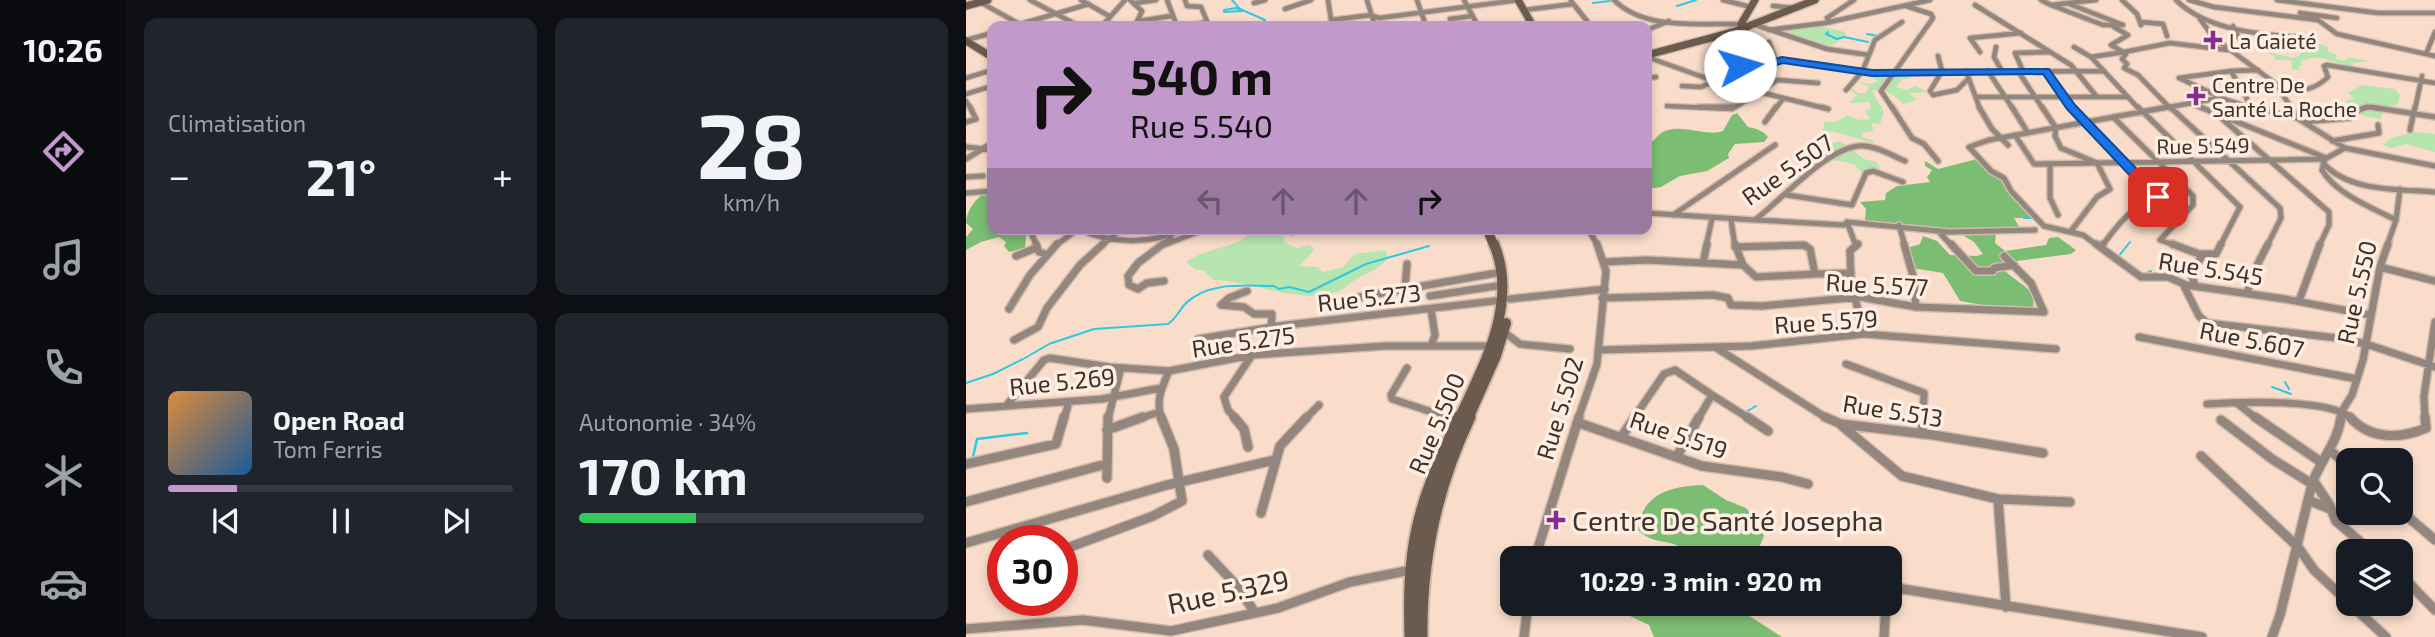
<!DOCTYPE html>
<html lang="fr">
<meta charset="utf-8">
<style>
body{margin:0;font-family:"Exo 2",sans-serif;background:#20242c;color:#f1f3f6;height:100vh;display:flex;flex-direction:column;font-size:26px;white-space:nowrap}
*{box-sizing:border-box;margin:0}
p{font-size:23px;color:#9ea1a6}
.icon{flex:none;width:38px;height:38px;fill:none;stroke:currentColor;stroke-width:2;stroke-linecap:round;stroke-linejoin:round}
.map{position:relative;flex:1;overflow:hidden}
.details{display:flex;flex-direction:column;gap:18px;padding:18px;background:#0d0f14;width:840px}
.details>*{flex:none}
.top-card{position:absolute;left:21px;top:21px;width:665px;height:214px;border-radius:14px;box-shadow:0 4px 10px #0003;background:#c199ca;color:#111;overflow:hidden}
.tools{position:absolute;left:1370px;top:448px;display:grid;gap:14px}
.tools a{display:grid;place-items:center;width:77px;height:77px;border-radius:14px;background:#171b24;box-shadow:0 4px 10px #0003;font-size:35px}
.speed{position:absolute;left:21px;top:525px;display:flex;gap:14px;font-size:35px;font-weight:700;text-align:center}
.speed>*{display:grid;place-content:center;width:91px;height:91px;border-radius:50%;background:#171b24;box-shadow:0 4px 10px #0003;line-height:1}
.speed .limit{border:10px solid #d22;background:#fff;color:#111}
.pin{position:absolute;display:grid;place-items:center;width:60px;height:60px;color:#fff;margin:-30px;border-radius:14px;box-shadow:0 4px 10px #0006}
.me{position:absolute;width:77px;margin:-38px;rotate:84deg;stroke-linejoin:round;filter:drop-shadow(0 0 5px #0008)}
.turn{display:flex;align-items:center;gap:24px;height:147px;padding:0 28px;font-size:32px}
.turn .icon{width:91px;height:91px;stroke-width:2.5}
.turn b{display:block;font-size:49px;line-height:60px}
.lanes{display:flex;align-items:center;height:66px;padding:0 28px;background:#0003;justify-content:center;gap:35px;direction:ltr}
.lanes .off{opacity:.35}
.big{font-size:52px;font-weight:700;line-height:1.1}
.details .card{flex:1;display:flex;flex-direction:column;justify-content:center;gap:10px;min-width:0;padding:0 24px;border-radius:14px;background:#20242c}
.details .dial{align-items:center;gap:0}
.dial b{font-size:91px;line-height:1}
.song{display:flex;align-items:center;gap:21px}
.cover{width:84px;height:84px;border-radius:10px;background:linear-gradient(135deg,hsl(30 70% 55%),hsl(210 70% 35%))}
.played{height:7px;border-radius:4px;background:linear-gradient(90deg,#c199ca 20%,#363941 20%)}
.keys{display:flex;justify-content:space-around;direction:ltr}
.heat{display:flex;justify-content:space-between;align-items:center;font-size:38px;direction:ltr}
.charge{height:10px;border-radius:5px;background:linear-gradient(90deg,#34c759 34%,#363941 0)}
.details .tiles{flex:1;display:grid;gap:18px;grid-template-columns:repeat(2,1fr)}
.trip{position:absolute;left:534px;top:546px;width:402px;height:70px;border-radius:14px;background:#171b24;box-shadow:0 4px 10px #0003;font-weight:700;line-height:70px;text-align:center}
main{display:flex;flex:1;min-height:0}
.dock{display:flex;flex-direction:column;width:126px;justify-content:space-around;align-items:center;background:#090b0e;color:#9ea1a6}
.dock .icon{width:49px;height:49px}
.dock .selected{color:#c199ca}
.dock b{font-size:32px;color:#f1f3f6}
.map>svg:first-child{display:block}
</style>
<main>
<nav class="dock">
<b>10:26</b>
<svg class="icon selected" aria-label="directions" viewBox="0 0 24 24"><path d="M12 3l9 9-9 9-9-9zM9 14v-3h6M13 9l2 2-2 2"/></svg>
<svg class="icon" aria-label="music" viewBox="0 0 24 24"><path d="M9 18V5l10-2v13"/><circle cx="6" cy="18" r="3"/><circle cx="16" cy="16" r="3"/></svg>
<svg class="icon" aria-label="phone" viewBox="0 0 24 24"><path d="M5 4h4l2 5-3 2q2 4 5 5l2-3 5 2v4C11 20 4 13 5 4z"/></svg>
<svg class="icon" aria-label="climate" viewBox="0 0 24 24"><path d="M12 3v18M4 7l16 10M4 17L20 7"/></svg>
<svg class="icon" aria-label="car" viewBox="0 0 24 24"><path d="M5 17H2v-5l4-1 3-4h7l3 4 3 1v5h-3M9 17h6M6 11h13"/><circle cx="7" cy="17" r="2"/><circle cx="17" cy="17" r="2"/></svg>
</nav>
<section class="details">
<div class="tiles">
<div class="card"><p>Climatisation</p>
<div class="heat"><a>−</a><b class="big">21°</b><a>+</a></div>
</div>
<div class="card dial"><b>28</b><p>km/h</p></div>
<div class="card">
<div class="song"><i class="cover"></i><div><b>Open Road</b><p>Tom Ferris</p></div></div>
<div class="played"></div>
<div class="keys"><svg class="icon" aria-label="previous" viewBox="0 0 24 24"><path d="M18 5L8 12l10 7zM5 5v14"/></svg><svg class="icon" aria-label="pause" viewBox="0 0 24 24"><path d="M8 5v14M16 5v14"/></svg><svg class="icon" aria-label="next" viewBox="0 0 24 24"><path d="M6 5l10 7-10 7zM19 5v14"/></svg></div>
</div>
<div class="card"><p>Autonomie · 34%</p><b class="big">170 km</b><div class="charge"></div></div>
</div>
</section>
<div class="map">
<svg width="1469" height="637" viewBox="0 0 1469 637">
<rect width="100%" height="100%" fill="#f9ddca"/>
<path fill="#b6e5af" d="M848,25L879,32L880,36L862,48L809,31Z
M1353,44L1361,46L1363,52L1371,55L1370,59L1379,61L1382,57L1403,61L1387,63L1386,67C1369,63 1350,52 1334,62L1337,65L1332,67L1335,71L1326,69L1325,60H1310L1308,56L1299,51L1327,58L1334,55L1336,50L1352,51L1350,46Z
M903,68L919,75H942L945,78L937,79L930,87L941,90L949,86L962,92L943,93L951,100L937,104C931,97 917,87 906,91L918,112L914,124L906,123L907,131L895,133L897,137L908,141L907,143L869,132L857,131L859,122H870L882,115L893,120L904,119L899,111L905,107L904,102L884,103L891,95L882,90L885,88L893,93H900L903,86L892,82L906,84L912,81L899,72V69Z
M1396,85L1429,89L1434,95L1432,104L1419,108L1414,119L1398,116L1379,101L1388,98L1382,93Z
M1449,132L1469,134V152L1440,144L1425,148L1417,145L1425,138Z
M874,141L898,159L911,162L914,168L895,172L888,164L851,157L852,153L858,150L860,144Z
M289,229H317L318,242L331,248L343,245L349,249L333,266L352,267L357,272L377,267L389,254L419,250L422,258C410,271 405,271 391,279C384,282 380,288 373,291C332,306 289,281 248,280L237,270H230L220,262C242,246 271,250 289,229Z"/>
<path fill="#7bbe73" d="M771,113L782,127C789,128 798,131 802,137L798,142L769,144L762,154L763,158L741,171L714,176L695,187L681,189V146C687,142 692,134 699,131C719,124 739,137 757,131L766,115Z
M1011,159L1037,180L1067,218H1048L1055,230L1030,233L1029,243L1039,251L1080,245L1083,238L1092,237L1110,250L1105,254L1036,263C1039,282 1072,282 1067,308H1034L994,301L977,273L946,268L941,248L954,244L957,236L971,241L984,255L1011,256L1017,254L1008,242L988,230L899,221L900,209L894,202L919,200L920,193L931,186L964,182L961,177L966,170L959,166V161L972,169Z
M18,194H26V229H61L59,248L43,252L38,246L40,242L33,237L15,242L0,250V237L7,229L0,223C0,213 8,199 18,194Z
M737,485L760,500L780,508L793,523L798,536L793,548L770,558H720C715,535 691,549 672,530C675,494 705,486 737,485Z
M651,604H765L816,637H688L683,625L662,615Z"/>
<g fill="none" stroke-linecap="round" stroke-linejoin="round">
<path stroke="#2dc9e3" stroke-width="2" d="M266,0L274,9L299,20L294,26
M627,3L644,1
M711,6L730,0
M270,8L276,11L258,12V10Z
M862,32L860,34L871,39L878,37L902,42
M901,34L913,36
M1058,218H1067
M1152,257L1164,242
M1183,275L1181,273L1185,271
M86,343L128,329L202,324C211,318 213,310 220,303C244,281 278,286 308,286L313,289L323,287L343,292L400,264L463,246
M59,358L85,343
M1319,382L1323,389
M0,383L27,374L57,359
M1306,387L1325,394
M778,413L790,406"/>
<path stroke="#2dc9e3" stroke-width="2.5" d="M7,457L11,439L61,433"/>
<g stroke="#d3bbaa" stroke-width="7">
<path id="street-far3" d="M64,0L113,26
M115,0L143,16
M164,0L176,11L169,26
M201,0L211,26
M219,0L221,6L235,7L243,26
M362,0L366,26
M401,0L409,26
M451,0L460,26
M498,0L512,26
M648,0C679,31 735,23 775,24
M757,0L785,7
M1075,0L1085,5L1130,0
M1156,0L1171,14L1175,25
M1210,0C1242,32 1300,35 1343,38
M1223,0L1248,7L1352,20L1371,34L1469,56
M1311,0L1412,13H1469
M12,1L57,26
M605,1L625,26
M170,3L190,0
M288,3L299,0
M1101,3L1157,25
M1009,5L1105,65L1131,97
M1085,5L1137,25H1157
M807,6L830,8
M319,9L345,0
M558,10L607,4
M1334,13L1371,18
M484,19L506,16
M1234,19L1247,37L1310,84L1326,109
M365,20L405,15L413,18L553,0
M173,21L205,16
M865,22L861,18L888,0
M1175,22L1197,24L1201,36
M790,25L861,49L903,55L896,72L880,90
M48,26L123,4
M136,26L159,0
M219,26L241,22
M349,26L365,24
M1267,26L1273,38
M1148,27L1162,35L1145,45L1157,52
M681,30L703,21
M803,30L859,23L964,0
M756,35L793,92L862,109
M0,40L26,33
M803,42L810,61
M1030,47L1028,57L1036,71
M1108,47L1125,57
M1014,52L1004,38L1055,33
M1158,52L1125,57L1173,109
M1460,54L1469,32
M903,55L909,40L936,22
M972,56L976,71L964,91L967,95L991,90L1002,79
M681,57L748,81L735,87L716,86
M780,71L816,60L906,73L1138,71
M1000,71L1014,109
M1022,71L1047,109
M1052,71L1077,109
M1057,71L1049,53L1084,52
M1080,71L1107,109
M0,78L26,70
M681,78L690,77
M789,89L801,87L811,80L852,83
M1315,92C1333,92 1349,90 1362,77L1358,66L1361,65L1469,83
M0,94L26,86
M1010,97H1162
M1254,97L1213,78L1265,71
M0,101L5,109
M1223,103L1239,109
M701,106L766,109L793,92
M1286,108L1265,71L1292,70
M809,109L817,99
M927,109L915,91L967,18L965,14L940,6
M1192,109L1254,98L1290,109
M1205,109L1172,75L1158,68L1161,64L1156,59L1160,54L1158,52L1204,43L1262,50
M1395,109L1402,107L1417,109
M1449,109L1456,76"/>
</g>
<g stroke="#d3bbaa" stroke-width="8">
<path id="street-far2" d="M733,107H768
M856,107L862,109
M926,107L946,138L958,144L972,161
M1013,107L1026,129L1042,145
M1046,107L1062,133
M1076,107L1090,128L1089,136L1095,148L1131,163L1144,189L1131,197L1105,231
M1105,107L1191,195C1166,207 1152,224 1136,246
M1172,107L1274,207L1254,246
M1204,107L1314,208L1315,218L1301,246
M1234,107L1358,157
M1285,107L1331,118
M1325,107L1331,118L1379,148L1359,159L1356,170C1370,194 1406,208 1430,220L1421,246
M1405,107L1469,117
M1253,116L1363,212V225L1353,246
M1147,117L1227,196V205L1194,240L1211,246
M0,122L10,119L4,107
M799,122L810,107
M1338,122L1385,118L1393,110L1401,107
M1444,130L1449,107
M1049,135L1068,164L1359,159
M1366,141L1413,133L1412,125
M0,147L26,150
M1379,148L1469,166
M0,159L26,143
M1357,163C1383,192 1432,189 1469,192
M1084,164V198L1092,215
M0,177L17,176
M0,193L26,191
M821,195L886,205L900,173L907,171L937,182
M681,213L789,220C815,200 859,150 892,146C907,144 925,155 939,161
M707,215L809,145
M765,220L769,246
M790,220L878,225L881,222L890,246
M1430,220L1434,189
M881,222L983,232L1069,230
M933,225L939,246
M113,229C144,244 186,245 217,229
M622,229L632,246
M972,231L986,246
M326,232L331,229
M65,233L71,246
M198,245L239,229
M89,246L112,229
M135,246L155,229
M194,246L205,238
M740,246L746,219
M798,246H840
M1132,246L1117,235L1078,226L1045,191L1038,178L1025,171L1003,147L1023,140L1202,107"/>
</g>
<g stroke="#d3bbaa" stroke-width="10">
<path id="street-far1" d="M70,244L73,252L80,254
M197,244L172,263L162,276L163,285L172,289L181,283L198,281
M892,244L884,251L885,282L898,334
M938,244L947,276L950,307
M985,244L1010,271H1027L1028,268L1048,265
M1130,244L1175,277H1202L1220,285L1319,299L1404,315
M1206,244L1233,254
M769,247L838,245L844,249L849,274L885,273
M1135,247L1137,244
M50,256L70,248
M638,262L681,260L777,265L769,244
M737,263L741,244
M441,264L439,289L536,272
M777,265L790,277L849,274
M1414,267L1469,281
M1220,285L1218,286L1233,316L1241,323L1371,338L1400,344L1469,367
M1229,286L1225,272L1235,258L1233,254H1250L1255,244
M281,291L263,298L255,305L278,307L288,314H306L305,328
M1281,293L1287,273L1302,244
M464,296L537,285
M636,298L747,295L762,298L765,305L796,306L894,297L950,307L1078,312L1065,283L1038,256
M544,299L639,289
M1333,301L1354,244
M367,302L439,289
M43,309L64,275L91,244
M465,309L469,335L465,346
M538,332L554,344L604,349
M1173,337L1391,379
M232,339L312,326L537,300
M48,340L72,327L81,308L114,265L137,244
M749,347L862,419
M632,350L785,346L898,334L1090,349
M880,364L958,393L957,419
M441,368L425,395L426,399L466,412L495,417
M746,395L784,419
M1271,403L1291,419
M1241,404C1271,402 1366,398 1386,419
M40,406L78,360L84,358L143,367L203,371
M0,409L136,399L195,388
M98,419L103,402
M142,419L155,368
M172,419L193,412
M196,419C189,402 196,387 203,371L286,355L419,346H526
M270,419L262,410L258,397L286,355
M339,419L353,405
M612,419L631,364L640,271L631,244
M667,419L698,374L709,370L746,395L732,419
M1375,419L1376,411L1386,395L1397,360L1414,267L1422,244
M1459,419L1458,396L1469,322"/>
</g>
<g stroke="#d3bbaa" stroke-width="12">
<path id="street" d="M268,417L278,429L282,447
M781,417L802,431
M859,417L875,424L967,435L1077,453
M1289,417L1355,462
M1384,417C1404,440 1434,439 1460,428L1459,417
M1255,420L1306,459L1346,484
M613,423L736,466L816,477L842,484
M875,425L936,476L1032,499L1104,502
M141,430L177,417
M956,434L957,417
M656,436L669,417
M1365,451L1382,466
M711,456L733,417
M1235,456L1332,547L1348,570L1382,602
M0,464L90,444L98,417
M141,478L142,417
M1347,480L1363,504L1370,521L1405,551
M1032,499L1040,607
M1342,500L1364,509
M0,502L140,464
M1435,511L1469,540
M295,513L314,446L341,417
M0,543L201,485L309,460
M96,550L187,516L216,501L208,449L195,417
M242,555L272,587L289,613
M569,558L613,417
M1435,575L1469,610
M924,587L1236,637
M1384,604L1420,637
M0,629L117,620L205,631L312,608L384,582L445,570
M558,637L562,604
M918,637L920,604
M1306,637L1314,615L1346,484C1354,460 1372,443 1375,417"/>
</g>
<g stroke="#d3bbaa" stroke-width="10">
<path id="secondary-far3" d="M552,0L567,26
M0,6L22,0
M781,27L775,24L789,0
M0,41L26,57
M681,55L767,32L849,0"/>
</g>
<g stroke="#d3bbaa" stroke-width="11">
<path id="secondary-far2" d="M521,229L528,246"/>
</g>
<g stroke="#d3bbaa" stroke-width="14">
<path id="secondary-far1" d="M493,419C517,366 553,304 528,244
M502,419L530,356L540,323"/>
</g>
<g stroke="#d3bbaa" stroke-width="17">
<path id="secondary" d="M445,637C444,601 444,564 452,529C460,490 478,454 494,417
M455,637C454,559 469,488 503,417"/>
</g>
<use href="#street-far3" stroke="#92867e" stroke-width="4.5"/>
<use href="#street-far2" stroke="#92867e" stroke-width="5"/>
<use href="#street-far1" stroke="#92867e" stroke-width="7"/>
<use href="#street" stroke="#92867e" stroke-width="9"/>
<use href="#secondary-far3" stroke="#6b5b4f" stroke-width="7"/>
<use href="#secondary-far2" stroke="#6b5b4f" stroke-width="9"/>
<use href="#secondary-far1" stroke="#6b5b4f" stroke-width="10"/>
<use href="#secondary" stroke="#6b5b4f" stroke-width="13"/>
</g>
<path fill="#1a73e8" stroke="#114b97" stroke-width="2" d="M816,57L906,70L1083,69L1109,105L1198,197L1196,200H1187L1101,109L1077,74L906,76L817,63L779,74L768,66L774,63L781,67Z"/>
<g fill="#872a94" stroke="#feede1" stroke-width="2.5">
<path d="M1243.5 29.5h7v7h7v7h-7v7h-7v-7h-7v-7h7z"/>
<path d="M1226.5 85.5h7v7h7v7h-7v7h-7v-7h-7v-7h7z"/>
<path d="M586.5 509.5h7v7h7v7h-7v7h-7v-7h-7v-7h7z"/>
</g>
<g text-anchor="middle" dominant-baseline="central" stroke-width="7" stroke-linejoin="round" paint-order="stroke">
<g font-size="21" fill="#3c322a" stroke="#feede1" text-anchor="start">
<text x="1263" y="40">La Gaieté</text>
<text x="1246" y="84">Centre De<tspan x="1246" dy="24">Santé La Roche</tspan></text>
</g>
<g font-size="21" fill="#3c322a" stroke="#feede1">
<text transform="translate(1237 145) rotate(-1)">Rue 5.549</text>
</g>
<g font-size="24" fill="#3c322a" stroke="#feede1">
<text transform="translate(821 169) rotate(-35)">Rue 5.507</text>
<text transform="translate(1245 268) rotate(9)">Rue 5.545</text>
<text transform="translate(911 284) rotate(3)">Rue 5.577</text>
<text transform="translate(1390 292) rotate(-77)">Rue 5.550</text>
<text transform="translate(403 297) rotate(-6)">Rue 5.273</text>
<text transform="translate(860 321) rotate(-4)">Rue 5.579</text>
<text transform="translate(1286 339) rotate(11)">Rue 5.607</text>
<text transform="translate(277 341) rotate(-8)">Rue 5.275</text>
<text transform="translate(96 381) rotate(-6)">Rue 5.269</text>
<text transform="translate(593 408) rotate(-73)">Rue 5.502</text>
<text transform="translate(927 410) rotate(9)">Rue 5.513</text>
<text transform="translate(470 423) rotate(-67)">Rue 5.500</text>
<text transform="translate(713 434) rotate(19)">Rue 5.519</text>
</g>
<g font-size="28" fill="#3c322a" stroke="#feede1" text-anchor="start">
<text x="606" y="520">Centre De Santé Josepha</text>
</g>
<g font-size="28" fill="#3c322a" stroke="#feede1">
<text transform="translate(262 591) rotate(-12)">Rue 5.329</text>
</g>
</g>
</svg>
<div class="tools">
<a><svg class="icon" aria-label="search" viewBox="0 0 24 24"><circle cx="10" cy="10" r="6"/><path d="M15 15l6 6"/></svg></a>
<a><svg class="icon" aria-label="layers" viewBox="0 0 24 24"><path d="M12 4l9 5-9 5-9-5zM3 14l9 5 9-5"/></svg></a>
</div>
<div class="speed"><div class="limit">30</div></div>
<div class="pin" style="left:1192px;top:197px;background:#d93025"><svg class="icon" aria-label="arrive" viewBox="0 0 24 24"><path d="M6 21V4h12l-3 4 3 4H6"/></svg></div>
<svg class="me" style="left:774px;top:66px" viewBox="-20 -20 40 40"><circle r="19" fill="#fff"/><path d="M0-13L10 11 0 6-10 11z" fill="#1a73e8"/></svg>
<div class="trip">10:29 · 3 min · 920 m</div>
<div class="top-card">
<div class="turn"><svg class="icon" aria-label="right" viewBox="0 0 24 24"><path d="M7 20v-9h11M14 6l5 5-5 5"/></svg><div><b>540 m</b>Rue 5.540</div></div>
<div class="lanes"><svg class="icon off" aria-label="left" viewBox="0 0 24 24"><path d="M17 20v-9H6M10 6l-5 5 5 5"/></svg><svg class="icon off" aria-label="ahead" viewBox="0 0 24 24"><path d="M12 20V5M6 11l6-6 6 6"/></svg><svg class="icon off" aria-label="ahead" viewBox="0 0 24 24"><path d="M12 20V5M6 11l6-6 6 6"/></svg><svg class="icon" aria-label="right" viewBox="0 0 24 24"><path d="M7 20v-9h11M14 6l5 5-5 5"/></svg></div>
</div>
</div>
</main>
